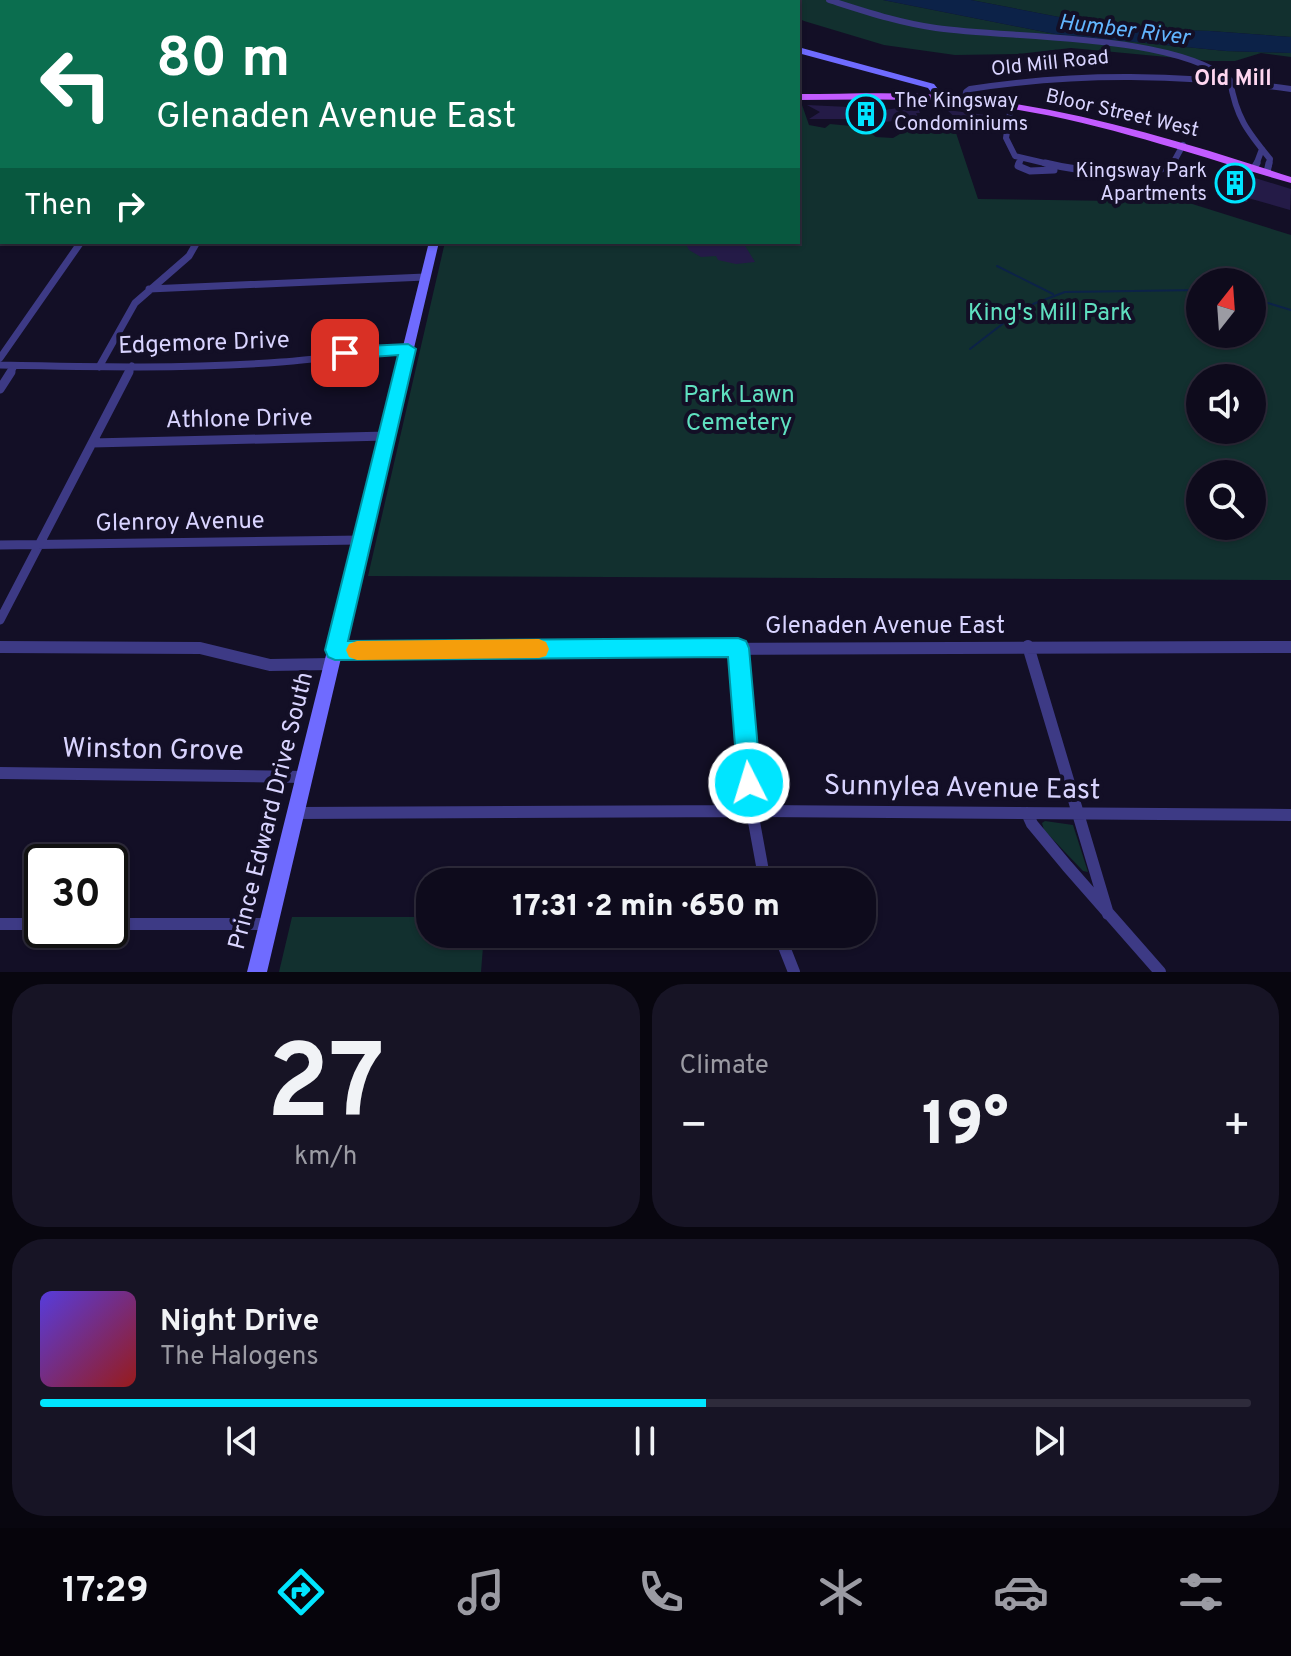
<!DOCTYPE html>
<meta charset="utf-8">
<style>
body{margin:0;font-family:Overpass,sans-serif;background:#171425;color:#f1f3f6;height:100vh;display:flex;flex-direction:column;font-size:30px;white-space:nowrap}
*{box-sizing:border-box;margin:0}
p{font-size:26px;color:#9b9ba3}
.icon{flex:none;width:44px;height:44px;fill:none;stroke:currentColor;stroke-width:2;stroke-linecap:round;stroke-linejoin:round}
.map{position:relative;height:972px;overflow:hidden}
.panel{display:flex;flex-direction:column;gap:12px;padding:12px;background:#08060f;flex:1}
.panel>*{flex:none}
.banner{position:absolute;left:0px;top:0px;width:800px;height:244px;box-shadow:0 2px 6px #0004,0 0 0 2px #2e2b3b;background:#0b6e4f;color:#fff;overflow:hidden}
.needle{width:52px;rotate:17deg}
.controls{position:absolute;left:1186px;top:268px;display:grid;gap:16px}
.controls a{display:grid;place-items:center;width:80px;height:80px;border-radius:50%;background:#0e0b1c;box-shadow:0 2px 6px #0004,0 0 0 2px #2e2b3b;font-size:40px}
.speed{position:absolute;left:24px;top:844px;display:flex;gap:16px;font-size:40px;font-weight:700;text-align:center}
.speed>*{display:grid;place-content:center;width:104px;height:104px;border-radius:50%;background:#0e0b1c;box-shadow:0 2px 6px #0004,0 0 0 2px #2e2b3b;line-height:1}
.speed .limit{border:4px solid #111;border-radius:12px;background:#fff;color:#111}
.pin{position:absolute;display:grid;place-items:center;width:68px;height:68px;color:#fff;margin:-34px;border-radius:16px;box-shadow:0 4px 12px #0006}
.me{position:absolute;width:88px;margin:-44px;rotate:355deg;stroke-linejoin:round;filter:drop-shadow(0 0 6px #0008)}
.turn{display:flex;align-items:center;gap:28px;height:168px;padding:0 24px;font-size:36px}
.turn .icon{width:104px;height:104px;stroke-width:2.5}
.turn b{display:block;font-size:56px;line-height:68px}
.then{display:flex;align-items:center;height:76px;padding:0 24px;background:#0003;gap:16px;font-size:30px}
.big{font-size:60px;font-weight:800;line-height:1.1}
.panel .card{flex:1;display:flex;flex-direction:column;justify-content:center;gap:12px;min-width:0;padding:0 28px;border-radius:32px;background:#171425}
.panel .dial{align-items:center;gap:0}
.dial b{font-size:104px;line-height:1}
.song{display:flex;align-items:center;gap:24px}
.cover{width:96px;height:96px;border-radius:12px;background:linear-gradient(135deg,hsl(250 70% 55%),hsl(0 70% 35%))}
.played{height:8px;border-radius:4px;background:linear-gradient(90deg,#00e5ff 55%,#2e2b3b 55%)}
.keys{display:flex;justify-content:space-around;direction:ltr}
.heat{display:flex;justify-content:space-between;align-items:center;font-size:44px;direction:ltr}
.panel .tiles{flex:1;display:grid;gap:12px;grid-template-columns:1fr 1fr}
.card:last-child{grid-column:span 2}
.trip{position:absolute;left:416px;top:868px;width:460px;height:80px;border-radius:32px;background:#0e0b1c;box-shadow:0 2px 6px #0004,0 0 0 2px #2e2b3b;font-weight:800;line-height:80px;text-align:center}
.tab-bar{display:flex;height:128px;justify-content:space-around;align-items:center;background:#06040b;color:#9b9ba3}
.tab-bar .icon{width:56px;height:56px}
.tab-bar .selected{color:#00e5ff}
.tab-bar b{font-size:36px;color:#f1f3f6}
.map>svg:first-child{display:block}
</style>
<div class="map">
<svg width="1291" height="972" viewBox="0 0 1291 972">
<rect width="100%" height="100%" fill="#130f26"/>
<path fill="#12302f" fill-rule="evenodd" d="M765,0H883L1055,34L1226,51L1291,53V57L1261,53L1235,61H1210L1071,48L1018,54L955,55L884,45L804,21L798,18V2Z
M971,0H1291V37L1210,31L1121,29Z
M798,102H801L809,125L825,128L830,124L862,127L876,137L893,138L924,120L952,121L978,199L1186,202L1291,235V580L368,576L445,242H798ZM1200,282H1252V334H1200ZM1200,378H1252V430H1200ZM1200,474H1252V526H1200Z
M1045,821L1073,825L1088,872L1083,871L1044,830L1042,823Z
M292,917H430V934H484L481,972H279Z"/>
<path fill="#0c2248" d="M883,0H971L1121,29L1210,31L1291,37V53L1226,51L1055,34Z"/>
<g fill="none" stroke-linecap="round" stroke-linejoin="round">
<path stroke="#0c2248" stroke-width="2" d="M997,266L1053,294
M1268,303L1291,310
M1033,304L1065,292L1200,290
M970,349L1022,309"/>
</g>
<path fill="#241b47" d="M807,105L849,107L872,112L917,105L920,113H916L918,117L914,120L864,123L847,119H809L820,112Z
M947,110L993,116L990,133L966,130L968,120H958Z
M1223,168L1291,189L1290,210L1248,198L1247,202L1217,195Z
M685,242L744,244L755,262L736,264L718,260L716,256L701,257L689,250Z"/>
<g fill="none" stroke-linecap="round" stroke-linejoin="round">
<path stroke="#3d3a85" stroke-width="6" d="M442,0L448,2
M829,0C864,11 899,23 936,28C1014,39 1170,33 1230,80
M1230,80C1236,117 1247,131 1270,159L1269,165
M965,100L966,92L970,89C1079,72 1182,74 1291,89
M1011,107L1006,138L1015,156L1053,165
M1018,165L1021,159
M1172,165L1183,145
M1256,165L1262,149"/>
<path stroke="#3d3a85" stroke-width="7" d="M1019,163L1018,166L1030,171L1054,170
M1045,163C1073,170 1150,181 1174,163
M1254,168L1257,163
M1267,172L1269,163
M0,230L2,227
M149,289L425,277
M0,358L81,242
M0,365C93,367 188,369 281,362C323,359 365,352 408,349
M99,367L135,303L189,256L197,242
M9,374L13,368
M128,374L132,366"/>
<path stroke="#3d3a85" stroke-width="9" d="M0,389L11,372
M92,443L387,436
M0,545L361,540
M0,620L129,372"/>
<path stroke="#3d3a85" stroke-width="12" d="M1028,646L1108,914
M0,647L200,648L270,665L332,664
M738,648L752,811L765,882
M335,650L1291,647
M0,773L305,777
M296,813L752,811L1291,815
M1027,813L1032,824L1067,866L1160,972
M0,924H42
M110,924H269
M779,934L794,972"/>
<path fill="#6f6bff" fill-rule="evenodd" d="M489,0H497L488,2Z
M698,0H707L709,2H700Z
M798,47L934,84L945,98L937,100L928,88L798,53Z
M2,111V118L0,119V112Z
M429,242H439L267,972H247Z"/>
<path fill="#c25bff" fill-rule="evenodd" d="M798,94C853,94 909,91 964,97C1076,109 1184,142 1291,177V183C1196,156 1105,123 1006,108C937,98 868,99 798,100Z
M0,98H2V104H0Z"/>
</g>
<path fill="#00e5ff" stroke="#0095a6" stroke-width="2" d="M408,344L416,349L348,641L738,638L746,641L749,648L761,783L758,792L749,795L741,792L738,783L728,657L335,660L328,657L325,650L398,355L345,359L337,353L345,347Z"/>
<path fill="#f59e0b" d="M539,639L546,642L549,649L546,656L539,658L357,660L349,657L346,650L349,644L357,641Z"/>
<defs>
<g id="building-ring" transform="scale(2)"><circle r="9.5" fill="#130f26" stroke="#00e5ff" stroke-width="1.5"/><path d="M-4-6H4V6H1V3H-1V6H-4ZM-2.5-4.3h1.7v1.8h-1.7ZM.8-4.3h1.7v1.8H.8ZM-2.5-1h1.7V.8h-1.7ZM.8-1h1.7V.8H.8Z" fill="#00e5ff"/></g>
</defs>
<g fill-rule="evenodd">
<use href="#building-ring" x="866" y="114"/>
<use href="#building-ring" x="1235" y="183"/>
</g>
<g text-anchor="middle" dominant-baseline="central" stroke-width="8" stroke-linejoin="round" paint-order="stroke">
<g font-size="20" fill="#d9d4ff" stroke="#130f26">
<text transform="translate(1050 64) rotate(-6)">Old Mill Road</text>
<text transform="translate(1122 114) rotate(13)">Bloor Street West</text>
</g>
<g font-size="20" fill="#d9d4ff" stroke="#130f26" text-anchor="start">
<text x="894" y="102">The Kingsway<tspan x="894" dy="23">Condominiums</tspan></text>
<text x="1207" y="172" text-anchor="end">Kingsway Park<tspan x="1207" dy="23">Apartments</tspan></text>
</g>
<g font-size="22" font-style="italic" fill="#62b6ff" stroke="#130f26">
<text transform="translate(1124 31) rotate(7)">Humber River</text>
</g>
<g font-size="22" font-weight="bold" fill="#ffd6f0" stroke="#130f26">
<text x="1233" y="79">Old Mill</text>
</g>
<g font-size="24" fill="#5fe0c0" stroke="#130f26">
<text x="1050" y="314">King's Mill Park</text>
<text x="739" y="396">Park Lawn<tspan x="739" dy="28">Cemetery</tspan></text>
</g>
<g font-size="24" fill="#d9d4ff" stroke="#130f26">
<text transform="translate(204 344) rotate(-2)">Edgemore Drive</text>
<text transform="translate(239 420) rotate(-1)">Athlone Drive</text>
<text transform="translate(180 523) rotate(-1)">Glenroy Avenue</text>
<text x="885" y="627">Glenaden Avenue East</text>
<text transform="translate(272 811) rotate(-76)">Prince Edward Drive South</text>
</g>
<g font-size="28" fill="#d9d4ff" stroke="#130f26">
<text transform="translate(153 751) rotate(1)">Winston Grove</text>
<text transform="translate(962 789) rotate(1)">Sunnylea Avenue East</text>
</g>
</g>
</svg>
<div class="controls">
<a><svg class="needle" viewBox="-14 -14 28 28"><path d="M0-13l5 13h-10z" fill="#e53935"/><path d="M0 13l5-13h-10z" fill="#9b9ba3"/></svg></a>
<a><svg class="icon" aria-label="sound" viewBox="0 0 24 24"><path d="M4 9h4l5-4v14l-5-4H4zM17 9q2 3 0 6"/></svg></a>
<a><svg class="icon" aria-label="search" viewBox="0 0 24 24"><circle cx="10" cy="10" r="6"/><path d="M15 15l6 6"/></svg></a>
</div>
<div class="speed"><div class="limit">30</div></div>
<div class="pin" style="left:345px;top:353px;background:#d93025"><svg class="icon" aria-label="arrive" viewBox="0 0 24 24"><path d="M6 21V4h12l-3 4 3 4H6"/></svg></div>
<svg class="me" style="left:749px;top:783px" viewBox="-20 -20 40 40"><circle r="17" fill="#00e5ff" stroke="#fff" stroke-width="3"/><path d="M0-11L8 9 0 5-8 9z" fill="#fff"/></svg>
<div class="trip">17:31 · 2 min · 650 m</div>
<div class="banner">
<div class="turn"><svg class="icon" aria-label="left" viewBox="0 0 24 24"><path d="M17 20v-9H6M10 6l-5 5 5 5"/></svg><div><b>80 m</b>Glenaden Avenue East</div></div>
<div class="then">Then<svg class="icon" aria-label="right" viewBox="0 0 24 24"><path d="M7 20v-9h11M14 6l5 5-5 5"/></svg></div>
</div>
</div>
<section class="panel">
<div class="tiles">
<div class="card dial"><b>27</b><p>km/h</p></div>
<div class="card"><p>Climate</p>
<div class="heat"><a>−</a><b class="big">19°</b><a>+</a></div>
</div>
<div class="card">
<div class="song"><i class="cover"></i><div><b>Night Drive</b><p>The Halogens</p></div></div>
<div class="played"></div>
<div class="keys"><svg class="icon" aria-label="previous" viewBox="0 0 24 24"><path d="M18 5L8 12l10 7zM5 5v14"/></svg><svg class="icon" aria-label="pause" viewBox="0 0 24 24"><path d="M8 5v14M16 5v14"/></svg><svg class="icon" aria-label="next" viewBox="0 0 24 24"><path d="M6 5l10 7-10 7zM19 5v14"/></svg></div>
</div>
</div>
</section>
<nav class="tab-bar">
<b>17:29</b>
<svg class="icon selected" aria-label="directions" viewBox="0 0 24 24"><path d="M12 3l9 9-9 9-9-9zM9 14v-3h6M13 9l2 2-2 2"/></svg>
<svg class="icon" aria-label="music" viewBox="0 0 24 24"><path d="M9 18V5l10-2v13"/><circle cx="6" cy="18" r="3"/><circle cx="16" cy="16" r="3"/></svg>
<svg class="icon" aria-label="phone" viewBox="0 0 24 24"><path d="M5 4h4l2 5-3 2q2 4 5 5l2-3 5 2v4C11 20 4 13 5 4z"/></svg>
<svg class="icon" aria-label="climate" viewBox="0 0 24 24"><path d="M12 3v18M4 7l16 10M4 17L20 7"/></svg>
<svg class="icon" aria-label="car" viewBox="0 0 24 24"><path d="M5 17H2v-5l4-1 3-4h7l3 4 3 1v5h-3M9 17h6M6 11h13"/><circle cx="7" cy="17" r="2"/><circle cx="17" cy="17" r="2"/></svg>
<svg class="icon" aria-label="filters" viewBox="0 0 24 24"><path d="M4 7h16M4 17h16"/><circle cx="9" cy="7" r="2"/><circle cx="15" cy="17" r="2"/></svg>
</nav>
